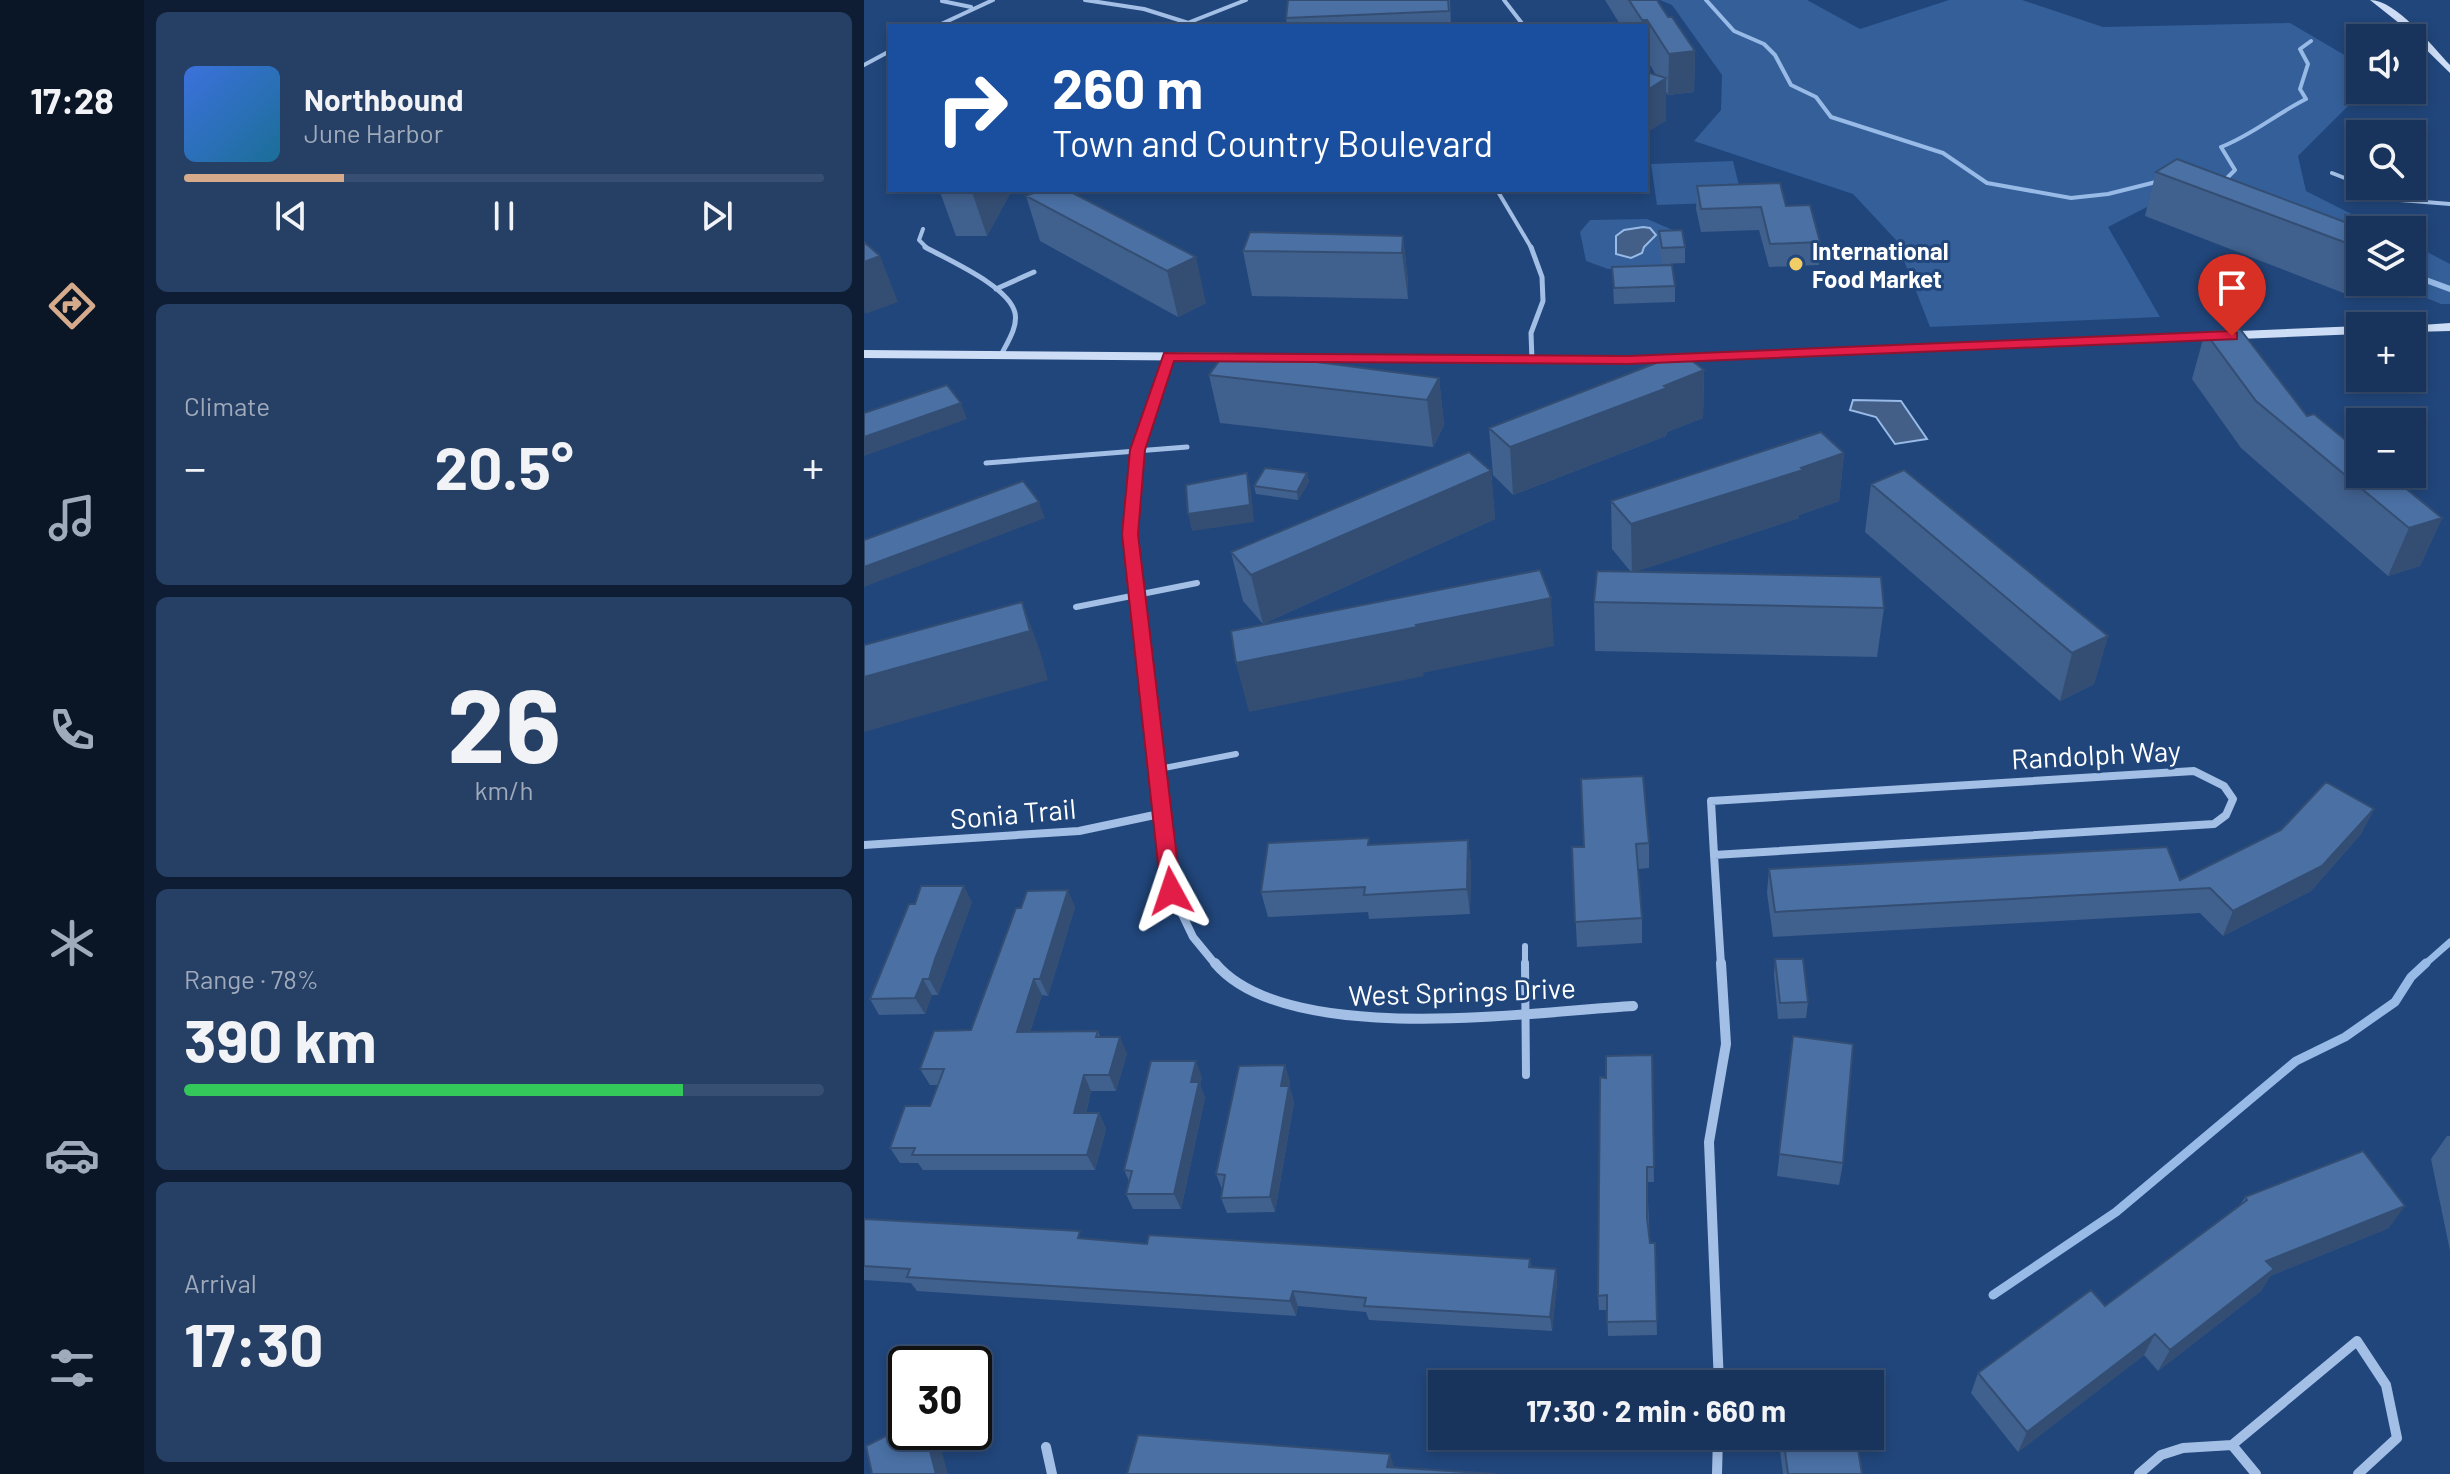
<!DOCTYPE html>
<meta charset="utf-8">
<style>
body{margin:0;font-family:Barlow,sans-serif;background:#263f65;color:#f1f3f6;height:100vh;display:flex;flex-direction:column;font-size:30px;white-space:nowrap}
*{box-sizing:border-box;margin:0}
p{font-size:26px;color:#9faabb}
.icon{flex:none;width:44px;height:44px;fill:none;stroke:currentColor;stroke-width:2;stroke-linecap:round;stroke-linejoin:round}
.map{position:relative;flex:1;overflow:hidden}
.drawer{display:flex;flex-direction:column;gap:12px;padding:12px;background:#0e1d33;width:720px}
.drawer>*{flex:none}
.hud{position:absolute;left:24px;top:24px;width:760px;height:168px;border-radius:0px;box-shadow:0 4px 12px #0003,0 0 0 2px #374f72;background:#1a4fa0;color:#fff;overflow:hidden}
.tools{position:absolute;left:1482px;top:24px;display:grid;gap:16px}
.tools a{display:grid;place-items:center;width:80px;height:80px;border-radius:0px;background:#19345c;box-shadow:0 4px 12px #0003,0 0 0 2px #374f72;font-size:40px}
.speed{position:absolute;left:24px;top:1346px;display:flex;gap:16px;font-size:40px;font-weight:700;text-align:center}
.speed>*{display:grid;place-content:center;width:104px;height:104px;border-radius:50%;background:#19345c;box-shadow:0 4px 12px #0003,0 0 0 2px #374f72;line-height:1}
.speed .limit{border:4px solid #111;border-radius:12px;background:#fff;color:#111}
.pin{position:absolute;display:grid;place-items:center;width:68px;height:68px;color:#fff;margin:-82px -34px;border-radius:50% 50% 50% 0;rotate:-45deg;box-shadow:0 0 8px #0007}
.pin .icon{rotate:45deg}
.me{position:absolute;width:88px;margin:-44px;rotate:355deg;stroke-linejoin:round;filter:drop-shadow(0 0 6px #0008)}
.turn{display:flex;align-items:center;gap:28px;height:168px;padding:0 32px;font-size:36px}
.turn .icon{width:104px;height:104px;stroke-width:2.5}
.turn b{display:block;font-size:56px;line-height:68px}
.big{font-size:60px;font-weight:700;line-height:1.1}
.drawer .card{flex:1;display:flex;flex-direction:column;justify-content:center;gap:12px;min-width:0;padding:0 28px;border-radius:12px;background:#263f65}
.drawer .dial{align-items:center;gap:0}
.dial b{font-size:104px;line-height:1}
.song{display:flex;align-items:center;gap:24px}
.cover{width:96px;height:96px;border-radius:12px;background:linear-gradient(135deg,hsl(220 70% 55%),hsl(200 70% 35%))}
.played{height:8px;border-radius:4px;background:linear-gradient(90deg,#d6ab8b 25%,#374f72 25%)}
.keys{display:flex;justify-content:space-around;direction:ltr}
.heat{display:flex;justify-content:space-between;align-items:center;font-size:44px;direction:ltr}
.charge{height:12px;border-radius:6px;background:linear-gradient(90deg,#34c759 78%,#374f72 0)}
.trip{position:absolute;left:564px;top:1370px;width:456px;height:80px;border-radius:0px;background:#19345c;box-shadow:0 4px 12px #0003,0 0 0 2px #374f72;font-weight:700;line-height:80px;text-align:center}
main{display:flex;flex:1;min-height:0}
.tab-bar{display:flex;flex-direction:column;width:144px;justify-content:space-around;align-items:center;background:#0a1525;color:#9faabb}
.tab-bar .icon{width:56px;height:56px}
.tab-bar .active{color:#d6ab8b}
.tab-bar b{font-size:36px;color:#f1f3f6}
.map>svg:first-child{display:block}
</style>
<main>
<nav class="tab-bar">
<b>17:28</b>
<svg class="icon active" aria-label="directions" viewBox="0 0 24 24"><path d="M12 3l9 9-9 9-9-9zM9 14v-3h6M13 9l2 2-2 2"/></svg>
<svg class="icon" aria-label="music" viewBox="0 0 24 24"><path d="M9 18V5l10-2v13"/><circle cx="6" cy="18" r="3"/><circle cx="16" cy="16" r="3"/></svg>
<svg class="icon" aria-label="phone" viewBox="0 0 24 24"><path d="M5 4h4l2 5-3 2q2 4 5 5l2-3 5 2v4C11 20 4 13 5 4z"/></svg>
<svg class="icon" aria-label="climate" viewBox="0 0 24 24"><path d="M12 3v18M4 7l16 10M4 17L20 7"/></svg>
<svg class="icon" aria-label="car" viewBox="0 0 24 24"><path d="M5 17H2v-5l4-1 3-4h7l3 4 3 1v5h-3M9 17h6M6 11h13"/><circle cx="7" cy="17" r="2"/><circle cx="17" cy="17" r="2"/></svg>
<svg class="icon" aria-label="filters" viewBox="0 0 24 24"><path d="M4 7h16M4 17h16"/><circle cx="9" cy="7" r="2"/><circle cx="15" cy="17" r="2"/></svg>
</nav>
<section class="drawer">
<div class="card">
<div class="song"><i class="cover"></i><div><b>Northbound</b><p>June Harbor</p></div></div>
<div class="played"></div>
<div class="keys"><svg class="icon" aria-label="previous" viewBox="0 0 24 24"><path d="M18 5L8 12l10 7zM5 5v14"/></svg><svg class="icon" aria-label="pause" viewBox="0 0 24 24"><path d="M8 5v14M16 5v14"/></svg><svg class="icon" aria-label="next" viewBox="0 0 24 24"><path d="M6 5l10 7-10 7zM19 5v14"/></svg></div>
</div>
<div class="card"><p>Climate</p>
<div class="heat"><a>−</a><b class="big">20.5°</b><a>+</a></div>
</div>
<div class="card dial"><b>26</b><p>km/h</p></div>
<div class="card"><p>Range · 78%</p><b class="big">390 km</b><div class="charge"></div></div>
<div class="card"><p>Arrival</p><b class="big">17:30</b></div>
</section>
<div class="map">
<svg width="1586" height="1474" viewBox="0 0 1586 1474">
<rect width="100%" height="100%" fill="#21467b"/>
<path fill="#345f99" d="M796,0H943L996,29L1085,0H1158L1239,27L1426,23L1489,60L1486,104L1434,156L1442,191L1519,230H1496L1312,192L1244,227L1296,317L1066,327L1032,240L989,194L830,141L857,110L858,75L808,5Z
M869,161L879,202L793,205L787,164Z
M783,219L809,230L807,265L744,269L722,261L716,232L726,220Z
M1548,244L1586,264V304H1577L1524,282H1548Z"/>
<path fill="#445f87" stroke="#97bae7" stroke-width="2" d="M779,227L786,228L792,235L780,247L778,253L767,258L752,254V236L760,230Z
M989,400L1037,401L1063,439L1031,444L1012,417L986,410Z"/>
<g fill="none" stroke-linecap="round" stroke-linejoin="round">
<path stroke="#97bae7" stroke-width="4" d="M842,0L870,31L900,44L911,55L927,85L952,97L967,117L1079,153L1123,183L1207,198L1244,194L1296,181
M1360,181L1371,170L1357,147C1388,135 1412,114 1442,99L1436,89L1444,64L1436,49L1447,41"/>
<path stroke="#97bae7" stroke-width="6" d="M1548,275L1586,289"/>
<path stroke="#97bae7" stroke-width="7" d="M1560,965L1586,942"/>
<path stroke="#97bae7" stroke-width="9" d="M1129,1295L1252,1212L1432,1061L1481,1037L1531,1002L1547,977L1562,963"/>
<path stroke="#a3bfe6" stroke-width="4" d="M221,0L280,9L334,26
M640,0L660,26
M78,1L107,7
M326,22L382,0
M73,26L129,0
M0,65L26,51
M1468,173L1496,184
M1501,186L1536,200L1586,204
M633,190L668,249
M59,229L55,240L64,249"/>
<path stroke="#a3bfe6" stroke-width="5" d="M61,247C84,260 145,286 151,313C154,327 143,343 137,355
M667,247L678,277L679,301L667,333L668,361
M132,289L170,272
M122,463L323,447"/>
<path stroke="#a3bfe6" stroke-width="6" d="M212,607L333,583
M295,769L372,754
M661,946V965"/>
<path stroke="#a3bfe6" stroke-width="8" d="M661,963L662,1075"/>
<path stroke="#a3bfe6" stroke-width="6" d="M269,564C260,484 280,430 305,356"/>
<path stroke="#a3bfe6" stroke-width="8" d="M269,562L307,891L329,937L352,965
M1330,771L1360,786L1369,799L1362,815L1350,824L850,855L847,801Z
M0,845L215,831L300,813
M850,855L857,965"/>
<path stroke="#a3bfe6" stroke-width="10" d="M351,963C422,1048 666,1012 769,1006
M855,1384L845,1142L862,1044L857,963
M1368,1445L1392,1474
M182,1447L188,1474
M853,1474L854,1436
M1275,1474L1297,1455L1319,1448L1368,1445L1493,1341L1522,1385L1533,1438L1494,1474"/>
<path fill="#cdddf5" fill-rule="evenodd" d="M1506,0C1532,0 1568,46 1586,65V73L1535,23Z
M1586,323V331L1548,332V326H1543Z
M1496,326V334L764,364L402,362L396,358L402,354L764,356Z
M0,350L379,353L385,357L379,361L0,358Z"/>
</g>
<path fill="#40608d" d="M586,0L587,26H423L422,18Z
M741,0H793L804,17L831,51L830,92L804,95L802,92V121L792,75L783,60L782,26H757Z
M1292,172L1496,230V282H1498L1482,294L1281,216Z
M833,186L922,206L956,242L955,265L905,267L895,230L837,232L832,209Z
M77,190H148L123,236H92L76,192Z
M203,190L342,303L314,317L176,241L162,196Z
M795,231L821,247V263L798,264L795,246Z
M539,236L544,282V299L388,296L379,251Z
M748,267L811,286V302L750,304Z
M1341,332L1443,416L1578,518L1556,566L1524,576L1377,448L1328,379Z
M840,370L839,418L803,432L802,436L649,495L629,475L625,428Z
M345,375L575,378L580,425L569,447L356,423Z
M980,453L975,501L935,515V518L770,572L1020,608L1013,657L731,651L730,602L767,572L748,549L747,501Z
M627,471L631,519L399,624L379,601L367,552Z
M443,473L445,482L434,500L392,494L390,486Z
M1007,484L1244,636L1230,684L1196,701L1001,532Z
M1510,809L1497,834L1447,891L1359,936L1336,913L909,937L903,893L905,869L1316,880Z
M604,840L607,865L606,914L505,919L504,912L404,917L397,892L506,845Z
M785,843V868L774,869L778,918V943L713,947L708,847Z
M108,902L74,995H68L61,1014L15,1015L6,999L51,904Z
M211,907L184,996L178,995L166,1032L234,1031L236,1037L263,1053L252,1091H227L222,1113H235L242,1129L231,1170H59L54,1163H36L26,1148L66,1106L74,1085H66L56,1069L107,1030Z
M911,959L944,1002L942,1018L914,1019L910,975Z
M929,1036L979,1163L975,1185L913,1176Z
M788,1055L790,1182H783L786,1243H791L793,1335L744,1336L743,1310H735L734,1296L742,1078Z
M338,1077L336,1085L341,1098L317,1209H269L262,1194L265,1181L260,1170Z
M426,1081L425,1086L430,1102L411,1212L363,1213L357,1198L358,1189L352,1174Z
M1583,1136H1586V1251L1567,1159Z
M1381,1197L1525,1228L1406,1276L1397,1291L1294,1371L1280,1355L1154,1452L1107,1393L1114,1373L1241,1306L1376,1205Z
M0,1219L283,1244L666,1259L667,1267L692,1269L693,1283L688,1331L505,1320L502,1312L434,1306L432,1316L53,1291L47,1283L0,1280Z
M914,1436H992L998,1474H919Z"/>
<path fill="#344e73" d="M778,20H783L782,60V26H778Z
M831,51L830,92L804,95L805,54Z
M802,78V121L782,133V91Z
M109,190H148L123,236L108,192Z
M539,236L544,282V299L538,253Z
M1496,254V282H1498L1482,294Z
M16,256L34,302L1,314L0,310V262Z
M332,257L342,303L314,317L303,271Z
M840,370L839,418L803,432L802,436L649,495L646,447Z
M575,378L580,425L569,447L563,400Z
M97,403L103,419L0,456V437Z
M980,453L975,501L935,515V518L768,573L767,524Z
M627,471L631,519L399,624L387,575Z
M383,473L387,490L390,522L328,531L324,514Z
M443,473L445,482L434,500L433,492Z
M175,502L181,518L0,587V567Z
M1578,518L1556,566L1524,576L1545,528Z
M687,598L690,646L559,673L560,676L385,712L372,663L552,625Z
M158,602L176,651L184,680L0,732V677Z
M1244,636L1230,684L1196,701L1208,653Z
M1510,809L1497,834L1447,891L1359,936L1369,911Z
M604,840L607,865L606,914L603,889Z
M100,886L108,902L74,995L65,979L71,959Z
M204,890L211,907L184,996L176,979Z
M59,979L68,995L61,1014L51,998Z
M170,979L178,995L161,1048L153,1032Z
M256,1037L263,1053L252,1091L245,1075Z
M332,1061L338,1077L336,1085L341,1098L317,1209L310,1194L327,1082Z
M421,1065L426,1081L425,1086L430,1102L411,1212L406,1197L417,1086Z
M220,1075L227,1091L218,1128L210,1113Z
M235,1113L242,1129L231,1170L223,1155Z
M1541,1206L1525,1228L1406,1276L1397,1291L1294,1371L1306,1350L1402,1261Z
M692,1269L693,1283L688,1331L686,1317Z
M429,1291L434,1306L432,1316L426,1301Z
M1291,1334L1280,1355L1154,1452L1163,1432Z
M61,1432H69L74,1438L84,1474H72Z
M526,1454L532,1473L523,1467Z"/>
<path fill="#4a70a4" stroke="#344e73" stroke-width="2" d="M424,0H584L585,11L422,18Z
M765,0H793L804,17H808L831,51L805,54L783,20H778Z
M782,72L802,78L782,91Z
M1313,159L1502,230H1496V248L1292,172Z
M916,183L922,206L946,205L956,242L906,244L897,207L837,209L833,186Z
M77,190H109L108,192H76Z
M177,190H203L332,257L303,271L162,196Z
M818,230L821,247L798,248L795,231Z
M386,232L539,236L538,253L379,251Z
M0,242L16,256L0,262Z
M808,265L811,286L750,288L748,267Z
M1376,329L1443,416L1450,414L1496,452V474H1524L1578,518L1545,528L1392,401L1341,332Z
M818,353L840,370L800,386L803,388L646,447L625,428Z
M360,354L407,356L575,378L563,400L345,375Z
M83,385L97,403L0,437V413Z
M957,432L980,453L937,468L939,470L767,524L747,501Z
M605,452L627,471L387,575L367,552Z
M401,468L443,473L433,492L390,486Z
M1040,470L1244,636L1208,653L1007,484Z
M383,473L386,505L324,514L322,485Z
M159,481L175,502L0,567V540Z
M676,570L687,598L552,625L553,627L372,663L367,631Z
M733,571L1017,577L1020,608L730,602Z
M158,602L166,631L0,677V645Z
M779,776L785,843L772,844L778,918L711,922L708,847H720L717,779Z
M1462,782L1510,809L1458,866L1369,911L1346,888L911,912L905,869L1303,847L1316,880L1417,830Z
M505,838L504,845L604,840L603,889L500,895L501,887L397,892L404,843Z
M57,886H100L71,959L65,979H59L51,998L6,999L45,904H51Z
M204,890L176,979H170L153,1032L234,1031L232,1037H256L245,1075H220L210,1113H235L223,1155H48L51,1148H26L41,1106H66L80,1069H56L70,1031L107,1030L152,908H157L163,891Z
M911,959H939L944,1002L916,1003Z
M929,1036L989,1044L979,1163L915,1154Z
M788,1055L790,1167H783V1218L786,1243H791L793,1321L743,1322V1295L734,1296L736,1077L742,1078V1056Z
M287,1061H332L327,1082H335L310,1194H262L268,1171L260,1170Z
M421,1065L417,1086H425L406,1197L357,1198L361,1175L352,1174L375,1066Z
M1499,1151L1541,1206L1402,1261L1410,1269L1306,1350L1291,1334L1163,1432L1114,1373L1227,1290L1241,1306L1383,1200L1381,1197Z
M0,1219L216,1231L214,1238L283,1244L285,1235L666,1259L665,1267L692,1269L686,1317L500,1306L502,1298L429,1291L426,1301L43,1277L46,1269L0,1266Z
M983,1381V1384H949Z
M42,1426V1432H61L72,1474H8L2,1446Z
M274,1435L526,1454L523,1467L633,1474H263Z
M919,1436H992L998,1474H924Z"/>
<path fill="#e11d48" stroke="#92132f" stroke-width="2" d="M1368,331L1373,333V339L764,364L310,361L281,450L274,534L317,891L307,899L297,891L258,534L266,450L300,353L764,356Z"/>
<circle fill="#f2cd65" stroke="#21467b" stroke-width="3" cx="932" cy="264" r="8"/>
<g text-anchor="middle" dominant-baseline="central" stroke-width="6" stroke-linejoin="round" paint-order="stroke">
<g font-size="24" font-weight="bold" fill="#fff" stroke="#21467b" text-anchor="start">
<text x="948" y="250">International<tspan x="948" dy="28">Food Market</tspan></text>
</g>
<g font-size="28" fill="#fff" stroke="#21467b">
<text transform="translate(1232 754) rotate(-3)">Randolph Way</text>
<text transform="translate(149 813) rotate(-5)">Sonia Trail</text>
<text transform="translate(598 991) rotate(-2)">West Springs Drive</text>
</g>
</g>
</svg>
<div class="tools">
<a><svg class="icon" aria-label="sound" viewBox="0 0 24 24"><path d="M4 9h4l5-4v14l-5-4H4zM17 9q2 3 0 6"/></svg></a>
<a><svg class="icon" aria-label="search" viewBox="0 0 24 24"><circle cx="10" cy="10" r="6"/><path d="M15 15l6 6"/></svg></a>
<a><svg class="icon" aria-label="layers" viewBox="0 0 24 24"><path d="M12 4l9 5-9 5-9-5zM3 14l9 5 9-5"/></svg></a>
<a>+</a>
<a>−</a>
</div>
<div class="speed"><div class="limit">30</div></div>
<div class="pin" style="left:1368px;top:336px;background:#d93025"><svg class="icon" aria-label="arrive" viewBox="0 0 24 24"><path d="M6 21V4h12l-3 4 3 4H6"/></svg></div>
<svg class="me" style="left:307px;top:891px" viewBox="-20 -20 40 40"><path d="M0-17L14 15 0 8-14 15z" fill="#e11d48" stroke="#fff" stroke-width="4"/></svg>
<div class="trip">17:30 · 2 min · 660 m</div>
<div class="hud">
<div class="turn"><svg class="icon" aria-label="right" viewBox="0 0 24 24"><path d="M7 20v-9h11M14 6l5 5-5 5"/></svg><div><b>260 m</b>Town and Country Boulevard</div></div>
</div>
</div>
</main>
